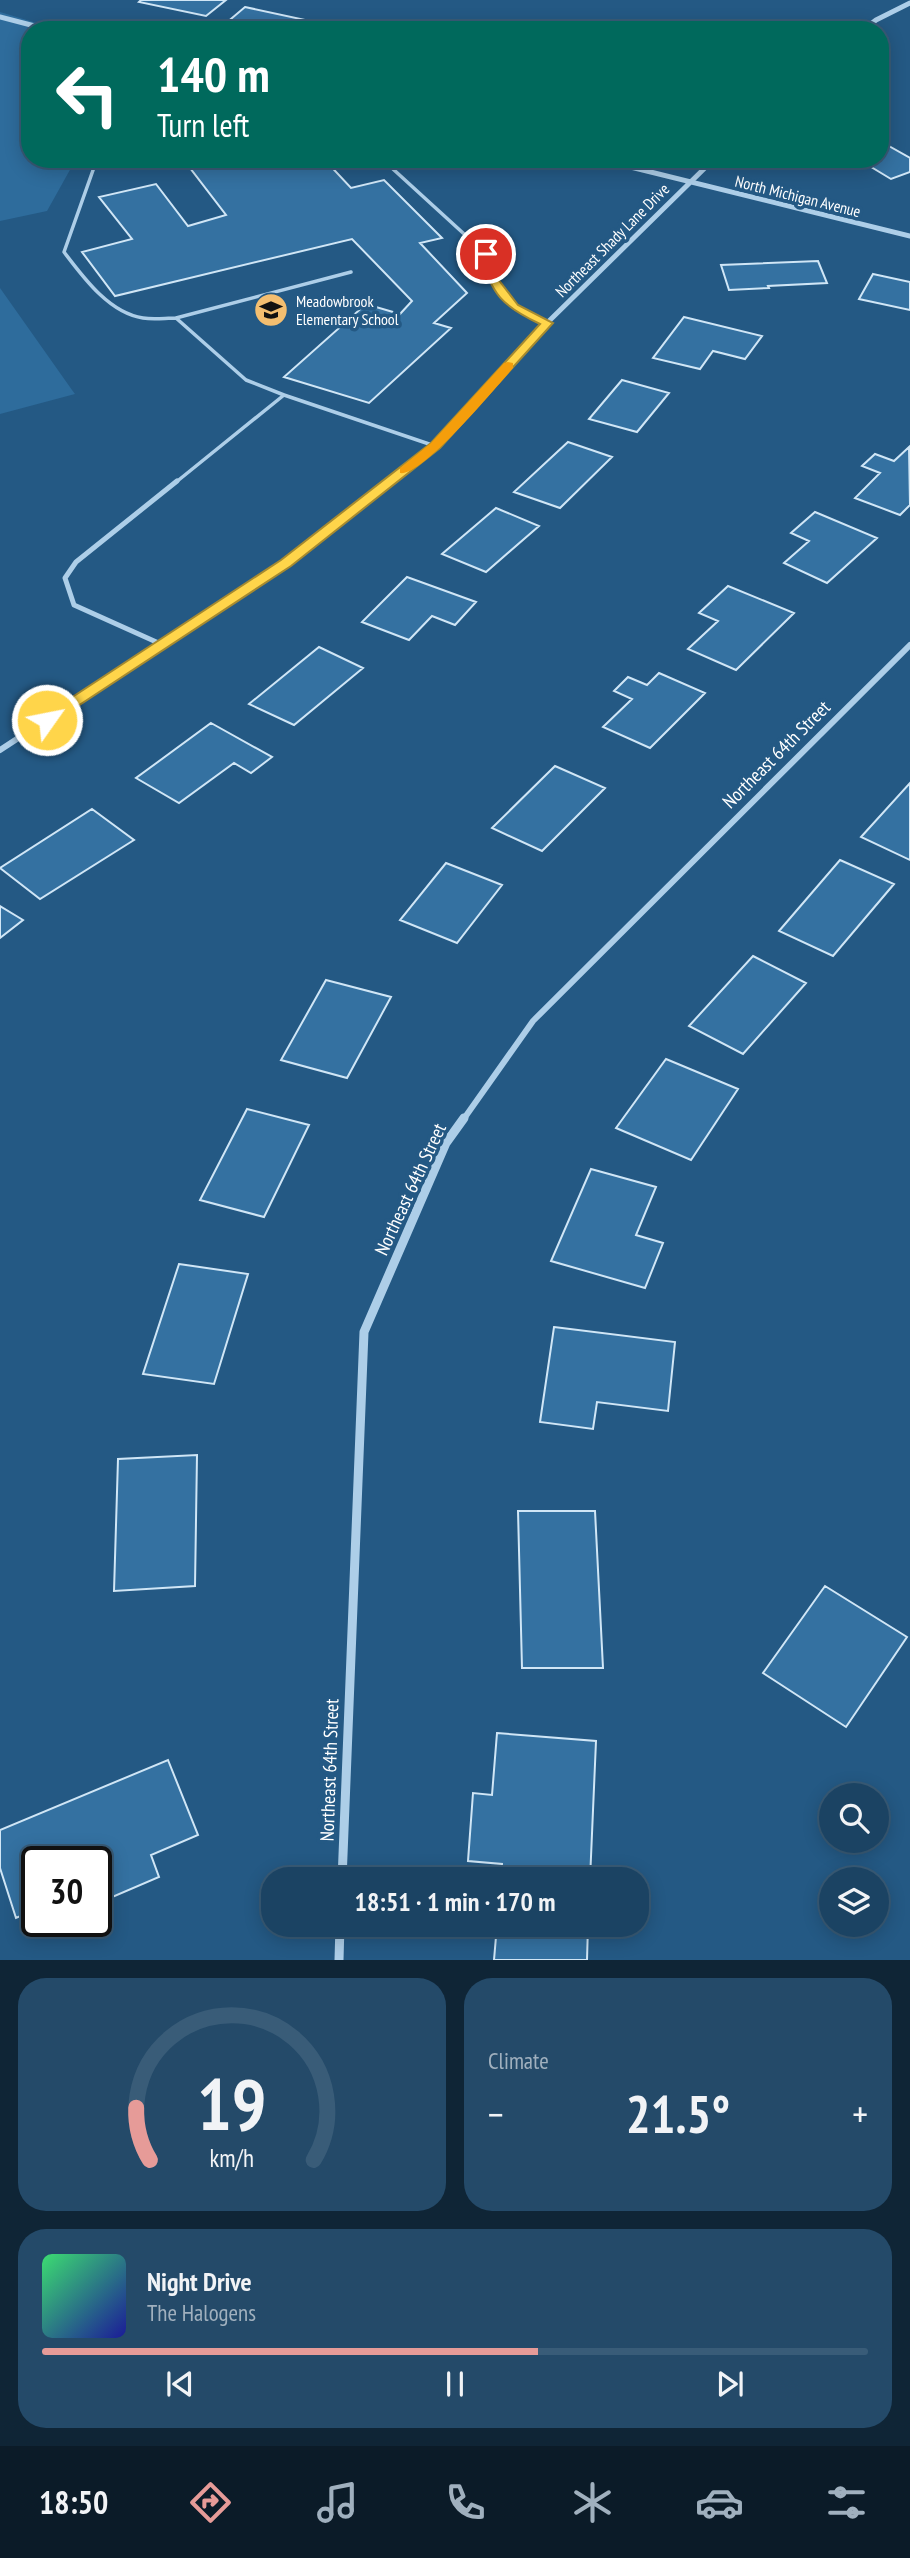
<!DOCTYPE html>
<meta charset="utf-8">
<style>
body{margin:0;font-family:"PT Sans Narrow",sans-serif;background:#244a69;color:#f1f3f6;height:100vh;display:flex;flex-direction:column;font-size:26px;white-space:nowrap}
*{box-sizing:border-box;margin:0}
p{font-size:23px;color:#a0b0be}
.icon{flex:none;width:38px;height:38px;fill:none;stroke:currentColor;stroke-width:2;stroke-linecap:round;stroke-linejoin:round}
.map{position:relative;height:1960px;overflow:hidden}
.details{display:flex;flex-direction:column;gap:18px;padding:18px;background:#0f2536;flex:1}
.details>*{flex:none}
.hud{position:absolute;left:21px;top:21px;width:868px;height:147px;border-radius:28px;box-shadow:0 4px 18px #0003,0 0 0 2px #395c78;background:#00695c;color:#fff;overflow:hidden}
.controls{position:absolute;left:819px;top:1783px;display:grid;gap:14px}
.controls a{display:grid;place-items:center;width:70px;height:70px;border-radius:50%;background:#1b4363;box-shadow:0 4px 18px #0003,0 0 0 2px #395c78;font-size:35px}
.speed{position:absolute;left:21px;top:1846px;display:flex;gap:14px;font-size:35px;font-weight:700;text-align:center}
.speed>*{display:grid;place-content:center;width:91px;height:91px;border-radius:50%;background:#1b4363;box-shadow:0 4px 18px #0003,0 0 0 2px #395c78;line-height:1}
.speed .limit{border:4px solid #111;border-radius:10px;background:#fff;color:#111}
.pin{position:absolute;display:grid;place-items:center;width:60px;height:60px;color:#fff;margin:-30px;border:4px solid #fff;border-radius:50%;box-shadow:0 2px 7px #0007}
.me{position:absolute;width:77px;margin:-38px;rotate:57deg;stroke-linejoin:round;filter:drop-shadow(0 0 5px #0008)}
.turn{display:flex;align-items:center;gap:24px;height:147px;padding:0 21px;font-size:32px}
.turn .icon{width:91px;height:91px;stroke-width:2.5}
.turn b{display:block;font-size:49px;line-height:60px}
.big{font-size:52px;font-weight:700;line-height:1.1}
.details .widget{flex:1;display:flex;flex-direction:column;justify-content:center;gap:10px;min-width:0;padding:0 24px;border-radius:28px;background:#244a69}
.details .dial{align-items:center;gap:0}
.dial svg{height:182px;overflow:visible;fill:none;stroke:#395c78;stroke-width:7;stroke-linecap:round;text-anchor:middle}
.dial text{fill:#f1f3f6;stroke:none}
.song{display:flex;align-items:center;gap:21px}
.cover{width:84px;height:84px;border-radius:10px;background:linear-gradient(135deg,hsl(140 70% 55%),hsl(240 70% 35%))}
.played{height:7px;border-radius:4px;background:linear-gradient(90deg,#e69b98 60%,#395c78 60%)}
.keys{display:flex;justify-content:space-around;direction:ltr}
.heat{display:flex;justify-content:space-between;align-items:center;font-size:38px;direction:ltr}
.details .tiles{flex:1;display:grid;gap:18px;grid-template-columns:1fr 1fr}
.widget:last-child{grid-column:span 2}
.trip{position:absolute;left:261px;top:1867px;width:388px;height:70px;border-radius:28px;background:#1b4363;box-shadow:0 4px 18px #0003,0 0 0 2px #395c78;font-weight:700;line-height:70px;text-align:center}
.tab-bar{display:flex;height:112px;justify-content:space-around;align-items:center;background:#0b1b28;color:#a0b0be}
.tab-bar .icon{width:49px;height:49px}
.tab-bar .selected{color:#e69b98}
.tab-bar b{font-size:32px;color:#f1f3f6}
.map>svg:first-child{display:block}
</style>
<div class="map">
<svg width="910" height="1960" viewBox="0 0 910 1960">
<rect width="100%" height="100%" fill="#245984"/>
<path fill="#2e6c9c" d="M0,12L60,30H30V159H76L47,211L0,221Z
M0,288L72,390L75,394L0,414Z"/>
<path fill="#3471a1" stroke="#d0e6f6" stroke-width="2" d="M141,0H226L206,16L139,2Z
M245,7L310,21L300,30H254L225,24Z
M880,141L910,158V172L891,179L858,159H880Z
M139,159H324L351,188L384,180L442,238L420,243L467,293L434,323L451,328L369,403L284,377L366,304L400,314L412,301L352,239L115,296L82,252L132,239L99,197L156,184L188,226L226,215L183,159L146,168Z
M818,261L827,283L768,286L769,288L729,290L721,265Z
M873,274L910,282V310L859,299Z
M684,317L762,336L745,359L713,351L700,369L653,358Z
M622,380L669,393L637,432L589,419Z
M568,442L612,457L560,508L514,492Z
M909,447L910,505L900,515L855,498L880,473L862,466L875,454L894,461Z
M496,508L539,526L486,572L442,554Z
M815,512L877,538L827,583L784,563L809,541L791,533Z
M407,577L476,602L455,625L432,616L409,640L362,622Z
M728,586L794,613L736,670L688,649L718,621L699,613Z
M319,647L363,668L294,725L249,704Z
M659,673L705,693L650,748L603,727L632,699L614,691L628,677L647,685Z
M211,723L272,757L251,773L234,763L179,803L136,778Z
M555,766L605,788L542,851L492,828Z
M910,783V860L861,837Z
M92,809L134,840L40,899L0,868Z
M840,860L894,884L833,956L779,931Z
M446,863L502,885L457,943L400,920Z
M0,906L23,920L0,938Z
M753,956L806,983L743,1054L689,1026Z
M326,980L391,997L347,1078L281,1060Z
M666,1059L738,1089L691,1160L616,1128Z
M247,1109L309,1125L264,1217L200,1200Z
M591,1169L656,1187L636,1235L663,1243L645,1288L551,1261Z
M179,1264L248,1274L214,1384L143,1374Z
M554,1327L675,1342L668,1411L597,1402L593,1429L540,1422Z
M197,1455L195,1586L114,1591L118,1459Z
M518,1511H595L603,1668H522Z
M825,1586L907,1637L846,1727L763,1673Z
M497,1733L596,1741L590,1880H501L502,1864L468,1861L473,1793L492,1795Z
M168,1760L198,1835L151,1855L159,1877L96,1904V1862H37V1909L16,1918L0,1868V1830Z
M497,1925H588L587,1960H494Z"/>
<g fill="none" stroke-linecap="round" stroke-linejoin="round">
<path stroke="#adcee8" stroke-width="3.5" d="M97,159L64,252C83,277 109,313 143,318C154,320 165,318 176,318
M382,159L486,254L493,279L514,308L547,323
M284,395L246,380L176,318L351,272
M175,483L284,395L435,446"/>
<path stroke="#adcee8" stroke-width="5" d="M163,645L74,605L65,578L76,562L177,481"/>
<path stroke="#adcee8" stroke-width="5" d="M0,17L50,30
M863,30L876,20L910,3
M598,159L910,236
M388,483L435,446L547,323L714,159"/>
<path stroke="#adcee8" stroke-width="6" d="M0,750L286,563L390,481
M463,1120L533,1021L910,645"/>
<path stroke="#adcee8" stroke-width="9" d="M342,1880L364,1332L446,1143L464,1118
M339,1960L340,1925"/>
</g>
<path fill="#ffd54a" stroke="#a68a30" stroke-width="2" d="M486,251L491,254L498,279L518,305L553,323L440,448L291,566L52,723H42V717L281,560L431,443L540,324C502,306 492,295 480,254Z"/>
<path fill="#f59e0b" d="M508,362L513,363V368C495,388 422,477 400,473V468L431,443L504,363Z"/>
<defs>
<g id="school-disc" transform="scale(1.75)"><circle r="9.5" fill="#f3be70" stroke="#245984"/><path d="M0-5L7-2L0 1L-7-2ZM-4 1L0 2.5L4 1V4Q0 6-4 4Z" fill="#111"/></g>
</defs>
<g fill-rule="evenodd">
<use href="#school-disc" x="271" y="310"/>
</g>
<g text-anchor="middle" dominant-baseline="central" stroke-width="7" stroke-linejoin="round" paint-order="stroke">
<g font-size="16" fill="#fff" stroke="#245984">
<text transform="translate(798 196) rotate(14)">North Michigan Avenue</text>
<text transform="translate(612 240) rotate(-45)">Northeast Shady Lane Drive</text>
</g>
<g font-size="16" fill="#fff" stroke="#245984" text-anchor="start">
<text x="296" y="301">Meadowbrook<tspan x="296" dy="18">Elementary School</tspan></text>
</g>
<g font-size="19" fill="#fff" stroke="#245984">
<text transform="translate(776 754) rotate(-45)">Northeast 64th Street</text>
<text transform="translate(410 1189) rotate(-65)">Northeast 64th Street</text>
<text transform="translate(329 1770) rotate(-88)">Northeast 64th Street</text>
</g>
</g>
</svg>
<div class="controls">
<a><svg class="icon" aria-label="search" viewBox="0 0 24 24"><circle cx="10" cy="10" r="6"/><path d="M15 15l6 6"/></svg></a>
<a><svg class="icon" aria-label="layers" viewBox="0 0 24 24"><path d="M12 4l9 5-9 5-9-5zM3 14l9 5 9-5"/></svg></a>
</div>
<div class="speed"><div class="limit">30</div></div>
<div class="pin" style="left:486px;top:254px;background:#d93025"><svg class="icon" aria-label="arrive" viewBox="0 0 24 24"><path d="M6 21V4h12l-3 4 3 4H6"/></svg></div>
<svg class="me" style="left:47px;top:720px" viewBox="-20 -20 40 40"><circle r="17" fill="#ffd54a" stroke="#fff" stroke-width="3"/><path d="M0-11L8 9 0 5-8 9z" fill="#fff"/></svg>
<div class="trip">18:51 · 1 min · 170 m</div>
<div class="hud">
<div class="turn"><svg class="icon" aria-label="left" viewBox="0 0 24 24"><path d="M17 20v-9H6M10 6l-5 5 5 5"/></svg><div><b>140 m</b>Turn left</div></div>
</div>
</div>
<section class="details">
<div class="tiles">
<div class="widget dial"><svg viewBox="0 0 100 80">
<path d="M14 69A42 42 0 1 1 86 69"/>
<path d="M14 69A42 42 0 0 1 8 46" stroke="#e69b98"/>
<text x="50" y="56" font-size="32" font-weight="700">19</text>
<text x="50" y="72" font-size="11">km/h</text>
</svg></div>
<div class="widget"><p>Climate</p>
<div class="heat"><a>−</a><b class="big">21.5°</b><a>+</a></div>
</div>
<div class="widget">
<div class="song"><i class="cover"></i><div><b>Night Drive</b><p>The Halogens</p></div></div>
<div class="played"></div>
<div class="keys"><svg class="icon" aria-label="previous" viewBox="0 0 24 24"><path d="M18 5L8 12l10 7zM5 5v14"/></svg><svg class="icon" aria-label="pause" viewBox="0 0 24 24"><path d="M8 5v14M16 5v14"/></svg><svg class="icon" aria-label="next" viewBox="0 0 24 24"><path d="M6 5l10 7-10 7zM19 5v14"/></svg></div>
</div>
</div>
</section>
<nav class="tab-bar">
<b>18:50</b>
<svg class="icon selected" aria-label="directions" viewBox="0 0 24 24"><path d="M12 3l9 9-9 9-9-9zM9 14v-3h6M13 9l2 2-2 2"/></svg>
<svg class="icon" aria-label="music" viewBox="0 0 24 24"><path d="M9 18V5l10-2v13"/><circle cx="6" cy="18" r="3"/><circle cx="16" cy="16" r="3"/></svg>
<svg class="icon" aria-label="phone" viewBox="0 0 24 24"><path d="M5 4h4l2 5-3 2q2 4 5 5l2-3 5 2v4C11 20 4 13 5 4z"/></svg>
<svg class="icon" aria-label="climate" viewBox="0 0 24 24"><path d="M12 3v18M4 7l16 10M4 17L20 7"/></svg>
<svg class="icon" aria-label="car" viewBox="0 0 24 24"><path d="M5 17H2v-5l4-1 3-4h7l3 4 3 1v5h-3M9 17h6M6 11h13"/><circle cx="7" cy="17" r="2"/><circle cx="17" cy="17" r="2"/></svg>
<svg class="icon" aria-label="filters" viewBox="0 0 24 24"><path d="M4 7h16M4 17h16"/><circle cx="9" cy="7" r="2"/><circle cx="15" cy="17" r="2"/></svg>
</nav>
